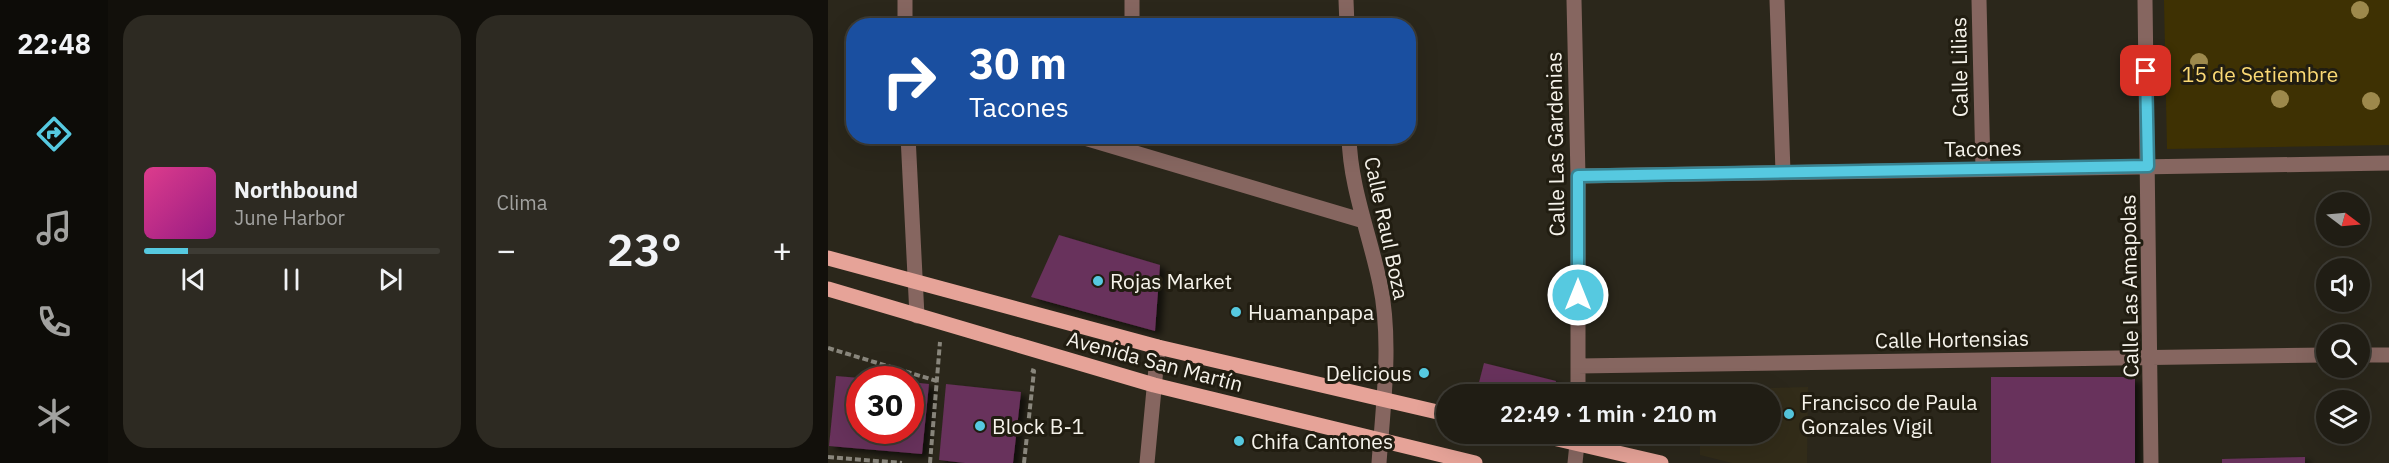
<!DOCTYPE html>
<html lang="es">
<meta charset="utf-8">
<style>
body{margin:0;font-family:"IBM Plex Sans",sans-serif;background:#2d2a22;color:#f1f3f6;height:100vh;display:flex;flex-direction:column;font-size:22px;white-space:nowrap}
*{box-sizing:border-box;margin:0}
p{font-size:20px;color:#a2a2a0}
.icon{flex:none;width:33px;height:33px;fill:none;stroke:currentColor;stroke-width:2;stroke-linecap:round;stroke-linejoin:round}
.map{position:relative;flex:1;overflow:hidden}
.side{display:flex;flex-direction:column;gap:15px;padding:15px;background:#12100b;width:720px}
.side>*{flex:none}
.hud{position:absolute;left:18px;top:18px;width:570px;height:126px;border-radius:24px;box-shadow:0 6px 24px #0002,0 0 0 2px #3d3b34;background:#1a4fa0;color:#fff;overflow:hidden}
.needle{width:39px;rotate:106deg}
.buttons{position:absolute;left:1488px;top:192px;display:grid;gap:12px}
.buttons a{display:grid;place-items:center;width:54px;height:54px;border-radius:50%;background:#201d14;box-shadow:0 6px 24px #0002,0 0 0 2px #3d3b34;font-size:30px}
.speed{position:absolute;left:18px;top:366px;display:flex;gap:12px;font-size:30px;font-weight:700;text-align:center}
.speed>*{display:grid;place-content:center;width:78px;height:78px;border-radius:50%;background:#201d14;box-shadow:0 6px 24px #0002,0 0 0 2px #3d3b34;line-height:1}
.speed .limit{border:9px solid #d22;background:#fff;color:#111}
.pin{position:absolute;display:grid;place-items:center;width:51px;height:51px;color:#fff;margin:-26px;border-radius:12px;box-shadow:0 3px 9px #0006}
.me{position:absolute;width:66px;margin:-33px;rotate:0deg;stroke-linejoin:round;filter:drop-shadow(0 0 4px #0008)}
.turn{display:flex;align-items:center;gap:21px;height:126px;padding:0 24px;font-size:27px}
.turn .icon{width:78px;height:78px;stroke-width:2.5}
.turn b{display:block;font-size:42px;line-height:51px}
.big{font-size:45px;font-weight:600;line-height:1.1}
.side .card{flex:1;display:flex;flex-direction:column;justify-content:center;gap:9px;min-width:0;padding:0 21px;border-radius:24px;background:#2d2a22}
.song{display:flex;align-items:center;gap:18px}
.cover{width:72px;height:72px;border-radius:9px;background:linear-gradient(135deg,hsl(330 70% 55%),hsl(310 70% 35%))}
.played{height:6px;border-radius:3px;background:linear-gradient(90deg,#56c9e0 15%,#3d3b34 15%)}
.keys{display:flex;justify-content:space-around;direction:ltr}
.heat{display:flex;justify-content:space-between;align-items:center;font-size:33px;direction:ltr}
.side .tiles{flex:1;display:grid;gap:15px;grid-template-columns:repeat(2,1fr)}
.trip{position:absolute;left:608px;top:384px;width:345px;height:60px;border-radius:30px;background:#201d14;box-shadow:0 6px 24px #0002,0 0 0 2px #3d3b34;font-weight:600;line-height:60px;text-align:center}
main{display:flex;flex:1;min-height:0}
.tab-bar{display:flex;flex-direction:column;width:108px;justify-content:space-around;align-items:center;background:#0d0c08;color:#a2a2a0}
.tab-bar .icon{width:42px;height:42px}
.tab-bar .selected{color:#56c9e0}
.tab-bar b{font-size:27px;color:#f1f3f6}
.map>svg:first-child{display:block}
</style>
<main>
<nav class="tab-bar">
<b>22:48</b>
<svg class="icon selected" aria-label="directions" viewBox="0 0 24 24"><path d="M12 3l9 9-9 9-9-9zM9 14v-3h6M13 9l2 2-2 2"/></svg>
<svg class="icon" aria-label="music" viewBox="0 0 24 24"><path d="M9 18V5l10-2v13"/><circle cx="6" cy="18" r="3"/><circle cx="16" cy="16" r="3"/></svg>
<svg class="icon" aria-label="phone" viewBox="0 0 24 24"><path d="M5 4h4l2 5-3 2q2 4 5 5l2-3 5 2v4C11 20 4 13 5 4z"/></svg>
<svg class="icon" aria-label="climate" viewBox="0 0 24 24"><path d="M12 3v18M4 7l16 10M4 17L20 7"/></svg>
</nav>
<section class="side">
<div class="tiles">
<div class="card">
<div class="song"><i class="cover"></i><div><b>Northbound</b><p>June Harbor</p></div></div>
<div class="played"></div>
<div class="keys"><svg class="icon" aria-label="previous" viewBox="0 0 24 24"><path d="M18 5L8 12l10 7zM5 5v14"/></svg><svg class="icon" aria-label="pause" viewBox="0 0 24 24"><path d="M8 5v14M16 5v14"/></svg><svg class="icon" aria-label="next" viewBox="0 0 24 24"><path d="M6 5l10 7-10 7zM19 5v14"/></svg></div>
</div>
<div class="card"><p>Clima</p>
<div class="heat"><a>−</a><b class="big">23°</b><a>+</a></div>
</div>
</div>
</section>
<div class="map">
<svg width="1561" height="463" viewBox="0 0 1561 463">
<defs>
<filter id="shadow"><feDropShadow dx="6" dy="4" stdDeviation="3" flood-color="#0009"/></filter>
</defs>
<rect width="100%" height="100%" fill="#2b271b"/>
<path fill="#322c19" d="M980,387L979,463H904L872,455V434H942V394H873V390Z"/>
<path fill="#3e3103" d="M1336,0H1561V145L1339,149Z"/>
<path fill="#68315b" filter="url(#shadow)" d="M231,235L332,265L327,331L203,297Z
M656,363L728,381L725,394H648Z
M8,376L32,378V430H82V382L101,384L94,454L1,446Z
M1163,377H1307V463H1163Z
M118,384L193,392L185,463H137L111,460Z
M1477,457V463H1394V459Z"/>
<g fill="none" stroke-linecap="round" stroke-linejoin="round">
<path stroke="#89867c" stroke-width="4" stroke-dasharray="6 3" stroke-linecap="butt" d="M0,348L109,381
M0,457L74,463
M102,463L112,342
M196,463L206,371L203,370"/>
<path stroke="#866660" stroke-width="15" d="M77,0V26
M304,0V26
M518,0L519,26
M746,0L750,176V394
M949,0L955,172
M1151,0L1155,169
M1317,0L1323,463
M80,136L89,316
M250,136L536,221
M521,136C522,187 542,235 552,284C564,340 555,407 551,463
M750,176L1561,163
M1532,355H1561
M750,366L1498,355
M319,463L330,347
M747,463L750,434"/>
<path stroke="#e6a398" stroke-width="15" d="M0,258L330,347L618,414
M0,289L326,385L647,463
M708,434L833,463"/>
</g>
<g fill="#9d894c">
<circle cx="1532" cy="10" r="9"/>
<circle cx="1371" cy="62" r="9"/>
<circle cx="1452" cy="99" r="9"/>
<circle cx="1543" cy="101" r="9"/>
</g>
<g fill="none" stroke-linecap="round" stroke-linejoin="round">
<g stroke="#388392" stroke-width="15">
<path id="route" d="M750,295V176L1320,166L1318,71"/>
</g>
<use href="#route" stroke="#56c9e0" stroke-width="10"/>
</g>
<g fill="#56c9e0" stroke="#211d11" stroke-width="2">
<circle cx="270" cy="281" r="6"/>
<circle cx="408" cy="312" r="6"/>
<circle cx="596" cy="373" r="6"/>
<circle cx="961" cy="414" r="6"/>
<circle cx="152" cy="426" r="6"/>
<circle cx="411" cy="441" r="6"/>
</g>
<g text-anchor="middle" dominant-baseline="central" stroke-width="6" stroke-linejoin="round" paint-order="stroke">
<g font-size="21" fill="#f6f3eb" stroke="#211d11">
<text transform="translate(1131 67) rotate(-91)">Calle Lilias</text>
<text transform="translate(727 144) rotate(-91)">Calle Las Gardenias</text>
<text transform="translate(1155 148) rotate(-1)">Tacones</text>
<text transform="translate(559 228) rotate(78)">Calle Raul Boza</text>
<text transform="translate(1301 286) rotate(-91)">Calle Las Amapolas</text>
<text transform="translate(1124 339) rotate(-1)">Calle Hortensias</text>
<text transform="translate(327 361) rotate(15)">Avenida San Martín</text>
</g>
<g font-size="21" fill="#fbd974" stroke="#211d11">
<text x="1432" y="74">15 de Setiembre</text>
</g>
<g font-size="21" fill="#f6f3eb" stroke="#211d11" text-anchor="start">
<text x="282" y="281">Rojas Market</text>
<text x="420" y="312">Huamanpapa</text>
<text x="584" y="373" text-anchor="end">Delicious</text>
<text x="973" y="402">Francisco de Paula<tspan x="973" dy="24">Gonzales Vigil</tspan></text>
<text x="164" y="426">Block B-1</text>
<text x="423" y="441">Chifa Cantones</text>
</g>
</g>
</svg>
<div class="buttons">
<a><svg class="needle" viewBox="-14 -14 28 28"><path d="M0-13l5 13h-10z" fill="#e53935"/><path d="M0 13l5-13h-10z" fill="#a2a2a0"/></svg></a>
<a><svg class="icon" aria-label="sound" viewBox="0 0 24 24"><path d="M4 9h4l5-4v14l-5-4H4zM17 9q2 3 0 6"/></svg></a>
<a><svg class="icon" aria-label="search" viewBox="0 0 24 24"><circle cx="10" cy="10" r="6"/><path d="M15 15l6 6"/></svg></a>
<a><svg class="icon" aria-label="layers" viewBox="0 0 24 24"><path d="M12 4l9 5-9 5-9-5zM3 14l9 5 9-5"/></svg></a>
</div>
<div class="speed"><div class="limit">30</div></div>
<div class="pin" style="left:1318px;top:71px;background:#d93025"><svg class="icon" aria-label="arrive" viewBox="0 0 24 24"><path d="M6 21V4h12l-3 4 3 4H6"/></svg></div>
<svg class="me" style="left:750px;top:295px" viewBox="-20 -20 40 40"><circle r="17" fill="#56c9e0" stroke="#fff" stroke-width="3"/><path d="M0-11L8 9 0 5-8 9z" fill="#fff"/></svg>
<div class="trip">22:49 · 1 min · 210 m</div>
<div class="hud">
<div class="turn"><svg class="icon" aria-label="right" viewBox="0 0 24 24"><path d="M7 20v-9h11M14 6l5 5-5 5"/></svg><div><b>30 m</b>Tacones</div></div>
</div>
</div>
</main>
